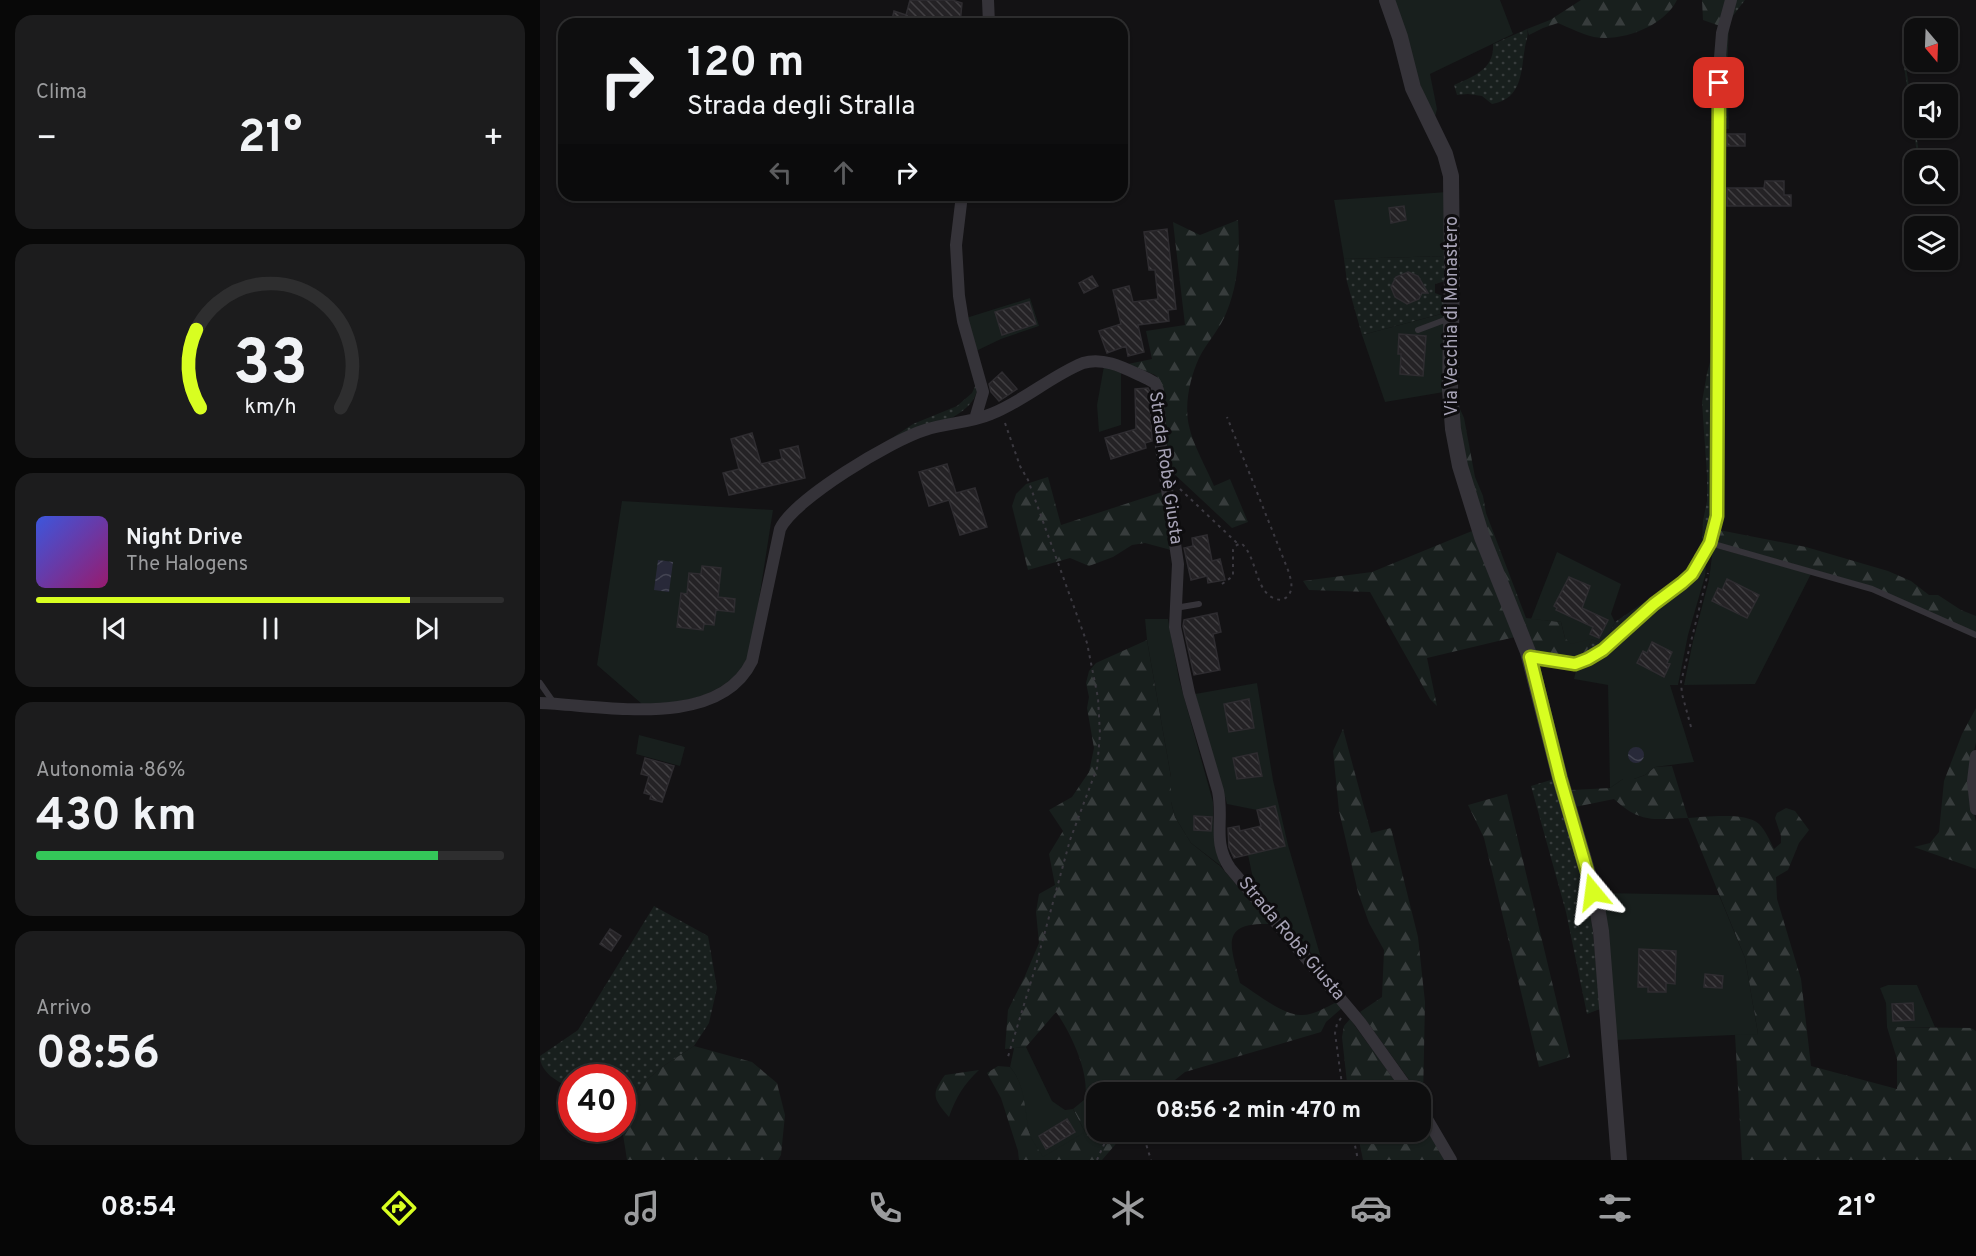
<!DOCTYPE html>
<html lang="it">
<meta charset="utf-8">
<style>
body{margin:0;font-family:Overpass,sans-serif;background:#1c1c1d;color:#f1f3f6;height:100vh;display:flex;flex-direction:column;font-size:22px;white-space:nowrap}
*{box-sizing:border-box;margin:0}
p{font-size:20px;color:#9b9c9e}
.icon{flex:none;width:33px;height:33px;fill:none;stroke:currentColor;stroke-width:2;stroke-linecap:round;stroke-linejoin:round}
.map{position:relative;flex:1;overflow:hidden}
.panel{display:flex;flex-direction:column;gap:15px;padding:15px;background:#080808;width:540px}
.panel>*{flex:none}
.hud{position:absolute;left:18px;top:18px;width:570px;height:183px;border-radius:18px;box-shadow:0 2px 4px #0004,0 0 0 2px #2e2e2f;background:#0e0e0f;color:#f1f3f6;overflow:hidden}
.needle{width:39px;rotate:161deg}
.tools{position:absolute;left:1364px;top:18px;display:grid;gap:12px}
.tools a{display:grid;place-items:center;width:54px;height:54px;border-radius:12px;background:#0e0e0f;box-shadow:0 2px 4px #0004,0 0 0 2px #2e2e2f;font-size:30px}
.speed{position:absolute;left:18px;top:1064px;display:flex;gap:12px;font-size:30px;font-weight:700;text-align:center}
.speed>*{display:grid;place-content:center;width:78px;height:78px;border-radius:50%;background:#0e0e0f;box-shadow:0 2px 4px #0004,0 0 0 2px #2e2e2f;line-height:1}
.speed .limit{border:9px solid #d22;background:#fff;color:#111}
.pin{position:absolute;display:grid;place-items:center;width:51px;height:51px;color:#fff;margin:-26px;border-radius:12px;box-shadow:0 3px 9px #0006}
.me{position:absolute;width:66px;margin:-33px;rotate:344deg;stroke-linejoin:round;filter:drop-shadow(0 0 4px #0008)}
.turn{display:flex;align-items:center;gap:21px;height:126px;padding:0 30px;font-size:27px}
.turn .icon{width:78px;height:78px;stroke-width:2.5}
.turn b{display:block;font-size:42px;line-height:51px}
.lanes{display:flex;align-items:center;height:57px;padding:0 30px;background:#0003;justify-content:center;gap:30px;direction:ltr}
.lanes .off{opacity:.35}
.big{font-size:45px;font-weight:700;line-height:1.1}
.panel .widget{flex:1;display:flex;flex-direction:column;justify-content:center;gap:9px;min-width:0;padding:0 21px;border-radius:18px;background:#1c1c1d}
.panel .dial{align-items:center;gap:0}
.dial svg{height:156px;overflow:visible;fill:none;stroke:#2e2e2f;stroke-width:7;stroke-linecap:round;text-anchor:middle}
.dial text{fill:#f1f3f6;stroke:none}
.song{display:flex;align-items:center;gap:18px}
.cover{width:72px;height:72px;border-radius:9px;background:linear-gradient(135deg,hsl(230 70% 55%),hsl(320 70% 35%))}
.played{height:6px;border-radius:3px;background:linear-gradient(90deg,#d8fe21 80%,#2e2e2f 80%)}
.keys{display:flex;justify-content:space-around;direction:ltr}
.heat{display:flex;justify-content:space-between;align-items:center;font-size:33px;direction:ltr}
.charge{height:9px;border-radius:4px;background:linear-gradient(90deg,#34c759 86%,#2e2e2f 0)}
.trip{position:absolute;left:546px;top:1082px;width:345px;height:60px;border-radius:18px;background:#0e0e0f;box-shadow:0 2px 4px #0004,0 0 0 2px #2e2e2f;font-weight:700;line-height:60px;text-align:center}
.tabs{display:flex;height:96px;justify-content:space-around;align-items:center;background:#060606;color:#9b9c9e}
.tabs .icon{width:42px;height:42px}
.tabs .active{color:#d8fe21}
.tabs b{font-size:27px;color:#f1f3f6}
main{display:flex;flex:1;min-height:0}
.map>svg:first-child{display:block}
</style>
<main>
<section class="panel">
<div class="widget"><p>Clima</p>
<div class="heat"><a>−</a><b class="big">21°</b><a>+</a></div>
</div>
<div class="widget dial"><svg viewBox="0 0 100 80">
<path d="M14 69A42 42 0 1 1 86 69"/>
<path d="M14 69A42 42 0 0 1 12 29" stroke="#d8fe21"/>
<text x="50" y="56" font-size="32" font-weight="700">33</text>
<text x="50" y="72" font-size="11">km/h</text>
</svg></div>
<div class="widget">
<div class="song"><i class="cover"></i><div><b>Night Drive</b><p>The Halogens</p></div></div>
<div class="played"></div>
<div class="keys"><svg class="icon" aria-label="previous" viewBox="0 0 24 24"><path d="M18 5L8 12l10 7zM5 5v14"/></svg><svg class="icon" aria-label="pause" viewBox="0 0 24 24"><path d="M8 5v14M16 5v14"/></svg><svg class="icon" aria-label="next" viewBox="0 0 24 24"><path d="M6 5l10 7-10 7zM19 5v14"/></svg></div>
</div>
<div class="widget"><p>Autonomia · 86%</p><b class="big">430 km</b><div class="charge"></div></div>
<div class="widget"><p>Arrivo</p><b class="big">08:56</b></div>
</section>
<div class="map">
<svg width="1436" height="1160" viewBox="0 0 1436 1160">
<defs>
<pattern id="grass-dots" width="8" height="8" patternUnits="userSpaceOnUse" patternTransform="scale(1.5)"><rect width="8" height="8" fill="#181f1d"/><path d="M2 2h.1M6 6h.1" fill="none" stroke="#373c3c" stroke-width="1.8" stroke-linecap="round"/></pattern>
<pattern id="forest-firs" width="22" height="20" patternUnits="userSpaceOnUse" patternTransform="scale(1.5)"><rect width="22" height="20" fill="#181f1d"/><path d="M5 1l3.5 6h-7zM16 11l3.5 6h-7z" fill="#373c3c"/></pattern>
<pattern id="water-waves" width="16" height="10" patternUnits="userSpaceOnUse" patternTransform="scale(1.5)"><rect width="16" height="10" fill="#282939"/><path d="M0 5q4-4 8 0t8 0" fill="none" stroke="#444553"/></pattern>
<pattern id="building-back-hatch" width="6" height="6" patternUnits="userSpaceOnUse" patternTransform="scale(1.5)"><rect width="6" height="6" fill="#242225"/><path d="M-1 5l2 2M0 0l6 6M5-1l2 2" fill="none" stroke="#413f42"/></pattern>
</defs>
<rect width="100%" height="100%" fill="#131214"/>
<path fill="url(#grass-dots)" d="M1196,0H1205L1189,21L1187,78L1189,129L1183,128C1183,86 1179,41 1196,0Z
M987,29C989,36 986,40 985,47C981,70 983,99 952,104L942,96L928,94L917,95L914,85C933,77 955,69 953,44Z
M1363,60H1365L1380,160H1378Z
M907,256L906,281L895,284V293L905,297V313L822,335L807,282L804,259Z
M1172,355L1173,515L1170,531L1156,563L1085,628L1043,659L1052,639L1062,643L1065,641L1075,622L1137,580L1148,566L1162,542L1163,521L1167,501V476L1162,402L1167,373Z
M438,380C441,419 378,430 349,440L373,424L417,406L432,393Z
M1014,779L1048,901L1053,933L1060,1009L1047,1014L1026,912L991,786Z
M114,906L168,936L177,988L169,1023L154,1046L122,1067L100,1086L83,1116L82,1077H32L31,1089C18,1081 0,1073 0,1056L38,1030Z"/>
<path fill="url(#forest-firs)" d="M1041,0H1137C1124,26 1083,42 1054,37C1041,34 1030,28 1018,23L1003,28L989,35L987,29L1010,20Z
M1162,0H1187L1180,26L1163,20Z
M698,220C700,251 699,281 687,311C681,328 667,342 659,358C650,378 644,404 649,426C653,445 666,467 674,486L690,479L708,522L692,528L630,470L627,449L624,391L619,379L615,375L588,364L612,359L606,331L645,325L633,222L660,235Z
M915,398L924,418L935,477L943,496L946,513L986,618L1021,622L1025,638L1052,639L1043,659L998,654L993,649L947,533L930,480Z
M508,477L521,525L622,492L631,550L605,543L592,545L573,557L549,566L530,558L488,570L472,506L476,494L486,484Z
M1179,530L1266,547L1348,571L1371,581L1389,595H1398L1421,610L1436,616V633L1331,586L1175,542Z
M932,531L975,637L887,658L897,706L890,699L830,592L769,590L763,581L832,572Z
M607,640L631,777V802L635,817L651,843L681,867L731,924C678,922 691,946 700,983C716,993 744,1016 762,1015C774,1015 786,1007 797,1002L802,1008L786,1022L781,1032L645,1072L635,1080L625,1092H556V1131H587L562,1160H479L478,1151L461,1098L447,1073L458,1066L470,1067C484,1082 488,1113 489,1133L545,1132L533,1109L544,1100C552,1077 530,1031 516,1012L486,1047L465,1049L468,1010L485,976L499,943L496,912L499,894L515,885L509,854L523,831L509,810L532,797L549,772L554,748L547,708L549,697L546,683L549,671L556,663Z
M1436,708V742L1431,765L1433,809L1436,822V869L1374,847L1390,843L1399,832L1404,781L1422,734Z
M803,729L831,833L851,828L878,937L885,1002L883,1100L880,1092H878L820,1012L842,997L844,950L829,923L818,892L799,811L793,751Z
M1132,766L1148,818C1166,817 1206,812 1219,824C1226,831 1230,841 1234,849L1241,843V836L1235,818L1237,813L1246,808L1255,811L1269,830L1259,843L1248,870L1236,877L1237,899L1261,979L1271,1066L1357,1089V1059L1347,1027L1431,1028L1436,1031V1160H1202L1195,1034H1218L1205,958L1148,818C1114,819 1101,824 1074,799L1035,807L1031,790L1070,788L1083,779H1094L1105,775L1115,767Z
M967,794L1030,1057L999,1067L944,838L928,805Z
M810,1019L863,1092H808L802,1037L804,1026Z
M154,1046L212,1062L237,1083L245,1115L241,1155L238,1160H87L82,1128L83,1116L100,1086L122,1067Z
M439,1070C424,1084 416,1097 409,1117C394,1099 390,1095 405,1075Z
M881,1118L904,1160H823L817,1131H880Z"/>
<path fill="#181f1d" d="M852,0H960L973,34L890,74L897,109L895,117L890,114Z
M907,192V256L804,259L794,200Z
M490,298L499,326L461,339L436,351L426,318Z
M905,313L904,392L845,402L822,335Z
M564,366L581,373V425L559,432L557,405Z
M82,501L233,510C228,542 223,574 218,606C215,622 213,650 204,664C183,698 138,704 102,704L57,665Z
M1173,547L1271,574L1215,684L1144,685L1153,641L1169,580Z
M1017,552L1081,584L1071,614L1075,622L1065,641L1062,643L1051,639L1031,644L1025,638L1021,622L991,619Z
M1167,556L1165,576L1148,635L1138,685H1130L1154,762L1115,767L1105,775L1094,779H1083L1070,788L1068,685L1034,679L1037,666Z
M605,619H628L639,679L673,802L674,840L681,866L651,843L635,817L631,802V777L607,640Z
M717,683L733,780L748,845L784,968L715,888L708,855L744,846L735,806L717,810L687,804L655,694Z
M99,735L145,747L140,766L96,754Z
M1060,893L1179,895L1205,958L1218,1034L1076,1040Z
M1348,985H1377L1395,1027H1347L1346,1003L1340,988Z
M486,1047L512,1101L525,1110L533,1109L545,1132L503,1157C499,1150 491,1140 489,1132C485,1111 485,1084 470,1067L474,1048Z"/>
<path fill="url(#water-waves)" d="M118,560L133,562L129,592L114,590Z
M1088 755a8 8 0 1 1 16 0a8 8 0 1 1-16 0Z"/>
<path fill="url(#building-back-hatch)" stroke="#2e2c30" stroke-width="1.5" d="M370,0H412L422,3L420,24H351L354,11L366,15Z
M1187,134H1205V146H1187Z
M1225,181H1244V195H1251V206H1187V188H1224Z
M864,206L866,220L851,223L849,208Z
M627,229L636,309L628,310L629,321L598,325L604,352L588,356L586,346L567,353L559,331L581,324L573,290L589,286L593,302L618,299L615,270H609L604,232Z
M868,272L878,276L888,293H882L879,299L867,304L855,297L851,287L856,277Z
M552,276L558,286L544,293L539,283Z
M489,302L496,324L462,335L455,312Z
M859,334L886,336L883,376L860,374L861,354H858Z
M462,372L477,389L459,401L451,392L449,384Z
M608,388L610,392L612,441L605,443L606,448L571,459L565,438L596,429L595,389Z
M212,433L221,464L242,459L240,450L258,446L265,478L189,495L183,473L199,469L191,439Z
M407,464L416,493L435,488L447,527L420,535L409,500L389,506L379,472Z
M667,535L672,561L680,559L685,580L668,583L667,576L651,580L644,548L653,546L652,538Z
M162,566L181,568L178,597L195,599L194,612L176,610L174,625L164,624L163,630L137,627L141,593L147,594L149,573L161,574Z
M1029,577L1050,586L1042,608L1068,620L1059,638L1050,634L1053,627L1016,610L1017,608L1014,606Z
M1187,579L1219,595L1207,618L1172,601L1178,588L1182,590Z
M677,613L681,632L673,634L680,670L654,675L643,626L644,620Z
M1112,642L1132,652L1127,663L1130,664L1124,677L1097,663L1103,651L1107,653Z
M709,699L714,728L689,732L684,704Z
M717,753L722,776L697,779L693,758Z
M105,758L134,766L122,802L110,799L111,795L104,793L109,776L101,774Z
M735,806L745,846L694,858L689,847L688,828L699,826L700,831L721,826L717,810Z
M654,816L672,817L671,831L654,830Z
M70,929L81,936L71,951L60,944Z
M1099,949L1136,951L1135,984L1126,983V992H1108V987H1098Z
M1165,974L1183,976L1182,988L1164,987Z
M1373,1003L1374,1020L1353,1021L1352,1004Z
M527,1119L535,1132L506,1149L499,1136Z"/>
<g fill="none" stroke-linecap="round" stroke-linejoin="round">
<path stroke="#3b3940" stroke-width="2" stroke-dasharray="3 4.5" stroke-linecap="butt" d="M465,423L480,466L488,480L547,643L558,698L560,734L557,768L530,840L494,972L467,1060
M640,489L697,543
M682,584L693,576V550L695,546L701,543C719,558 714,599 742,600C755,594 752,582 748,570L687,417
M1151,727L1142,694L1141,682L1168,573
M801,1018L797,1024L795,1033L803,1092
M602,1131L611,1160
M812,1131L818,1160
M557,1160L570,1131"/>
<path stroke="#353339" stroke-width="6" d="M878,330L910,318
M1170,543L1332,589L1436,635
M635,608L659,604
M0,683L14,703"/>
<path stroke="#353339" stroke-width="12" d="M448,0L449,24
M422,195L416,245L419,296L423,321L443,392L435,419
M989,657L1035,664L1048,659L1063,650L1114,604L1142,583L1152,574L1170,543L1177,516L1179,70L1182,33L1191,0
M0,703C62,705 178,731 212,661L240,529C254,499 352,440 385,430C406,423 430,423 451,414C484,401 511,376 543,363C565,356 588,370 608,379L615,383L618,390L621,448L638,564L635,627L649,693L678,791C684,820 672,842 690,868L820,1022L870,1092
M1436,756L1433,781L1436,809
M880,1107L911,1160"/>
<path stroke="#353339" stroke-width="16" d="M847,0L860,37L873,88L905,154L911,176L912,271L910,390L913,429L920,466L942,537L988,652L1020,778L1056,901L1061,931L1079,1160"/>
</g>
<g fill="none" stroke-linecap="round" stroke-linejoin="round">
<g stroke="#8ca515" stroke-width="15">
<path id="route" d="M1053,892L1020,778L990,657L1035,664L1048,659L1063,650L1114,604L1142,583L1152,574L1170,543L1177,516L1179,83"/>
</g>
<use href="#route" stroke="#d8fe21" stroke-width="10"/>
</g>
<g text-anchor="middle" dominant-baseline="central" stroke-width="6" stroke-linejoin="round" paint-order="stroke">
<g font-size="18" fill="#a7a3b6" stroke="#0e0d0f">
<text transform="translate(912 316) rotate(-90)">Via Vecchia di Monastero</text>
<text transform="translate(625 468) rotate(82)">Strada Robè Giusta</text>
<text transform="translate(751 939) rotate(50)">Strada Robè Giusta</text>
</g>
</g>
</svg>
<div class="tools">
<a><svg class="needle" viewBox="-14 -14 28 28"><path d="M0-13l5 13h-10z" fill="#e53935"/><path d="M0 13l5-13h-10z" fill="#9b9c9e"/></svg></a>
<a><svg class="icon" aria-label="sound" viewBox="0 0 24 24"><path d="M4 9h4l5-4v14l-5-4H4zM17 9q2 3 0 6"/></svg></a>
<a><svg class="icon" aria-label="search" viewBox="0 0 24 24"><circle cx="10" cy="10" r="6"/><path d="M15 15l6 6"/></svg></a>
<a><svg class="icon" aria-label="layers" viewBox="0 0 24 24"><path d="M12 4l9 5-9 5-9-5zM3 14l9 5 9-5"/></svg></a>
</div>
<div class="speed"><div class="limit">40</div></div>
<div class="pin" style="left:1179px;top:83px;background:#d93025"><svg class="icon" aria-label="arrive" viewBox="0 0 24 24"><path d="M6 21V4h12l-3 4 3 4H6"/></svg></div>
<svg class="me" style="left:1053px;top:892px" viewBox="-20 -20 40 40"><path d="M0-17L14 15 0 8-14 15z" fill="#d8fe21" stroke="#fff" stroke-width="4"/></svg>
<div class="trip">08:56 · 2 min · 470 m</div>
<div class="hud">
<div class="turn"><svg class="icon" aria-label="right" viewBox="0 0 24 24"><path d="M7 20v-9h11M14 6l5 5-5 5"/></svg><div><b>120 m</b>Strada degli Stralla</div></div>
<div class="lanes"><svg class="icon off" aria-label="left" viewBox="0 0 24 24"><path d="M17 20v-9H6M10 6l-5 5 5 5"/></svg><svg class="icon off" aria-label="ahead" viewBox="0 0 24 24"><path d="M12 20V5M6 11l6-6 6 6"/></svg><svg class="icon" aria-label="right" viewBox="0 0 24 24"><path d="M7 20v-9h11M14 6l5 5-5 5"/></svg></div>
</div>
</div>
</main>
<nav class="tabs">
<b>08:54</b>
<svg class="icon active" aria-label="directions" viewBox="0 0 24 24"><path d="M12 3l9 9-9 9-9-9zM9 14v-3h6M13 9l2 2-2 2"/></svg>
<svg class="icon" aria-label="music" viewBox="0 0 24 24"><path d="M9 18V5l10-2v13"/><circle cx="6" cy="18" r="3"/><circle cx="16" cy="16" r="3"/></svg>
<svg class="icon" aria-label="phone" viewBox="0 0 24 24"><path d="M5 4h4l2 5-3 2q2 4 5 5l2-3 5 2v4C11 20 4 13 5 4z"/></svg>
<svg class="icon" aria-label="climate" viewBox="0 0 24 24"><path d="M12 3v18M4 7l16 10M4 17L20 7"/></svg>
<svg class="icon" aria-label="car" viewBox="0 0 24 24"><path d="M5 17H2v-5l4-1 3-4h7l3 4 3 1v5h-3M9 17h6M6 11h13"/><circle cx="7" cy="17" r="2"/><circle cx="17" cy="17" r="2"/></svg>
<svg class="icon" aria-label="filters" viewBox="0 0 24 24"><path d="M4 7h16M4 17h16"/><circle cx="9" cy="7" r="2"/><circle cx="15" cy="17" r="2"/></svg>
<b>21°</b>
</nav>
